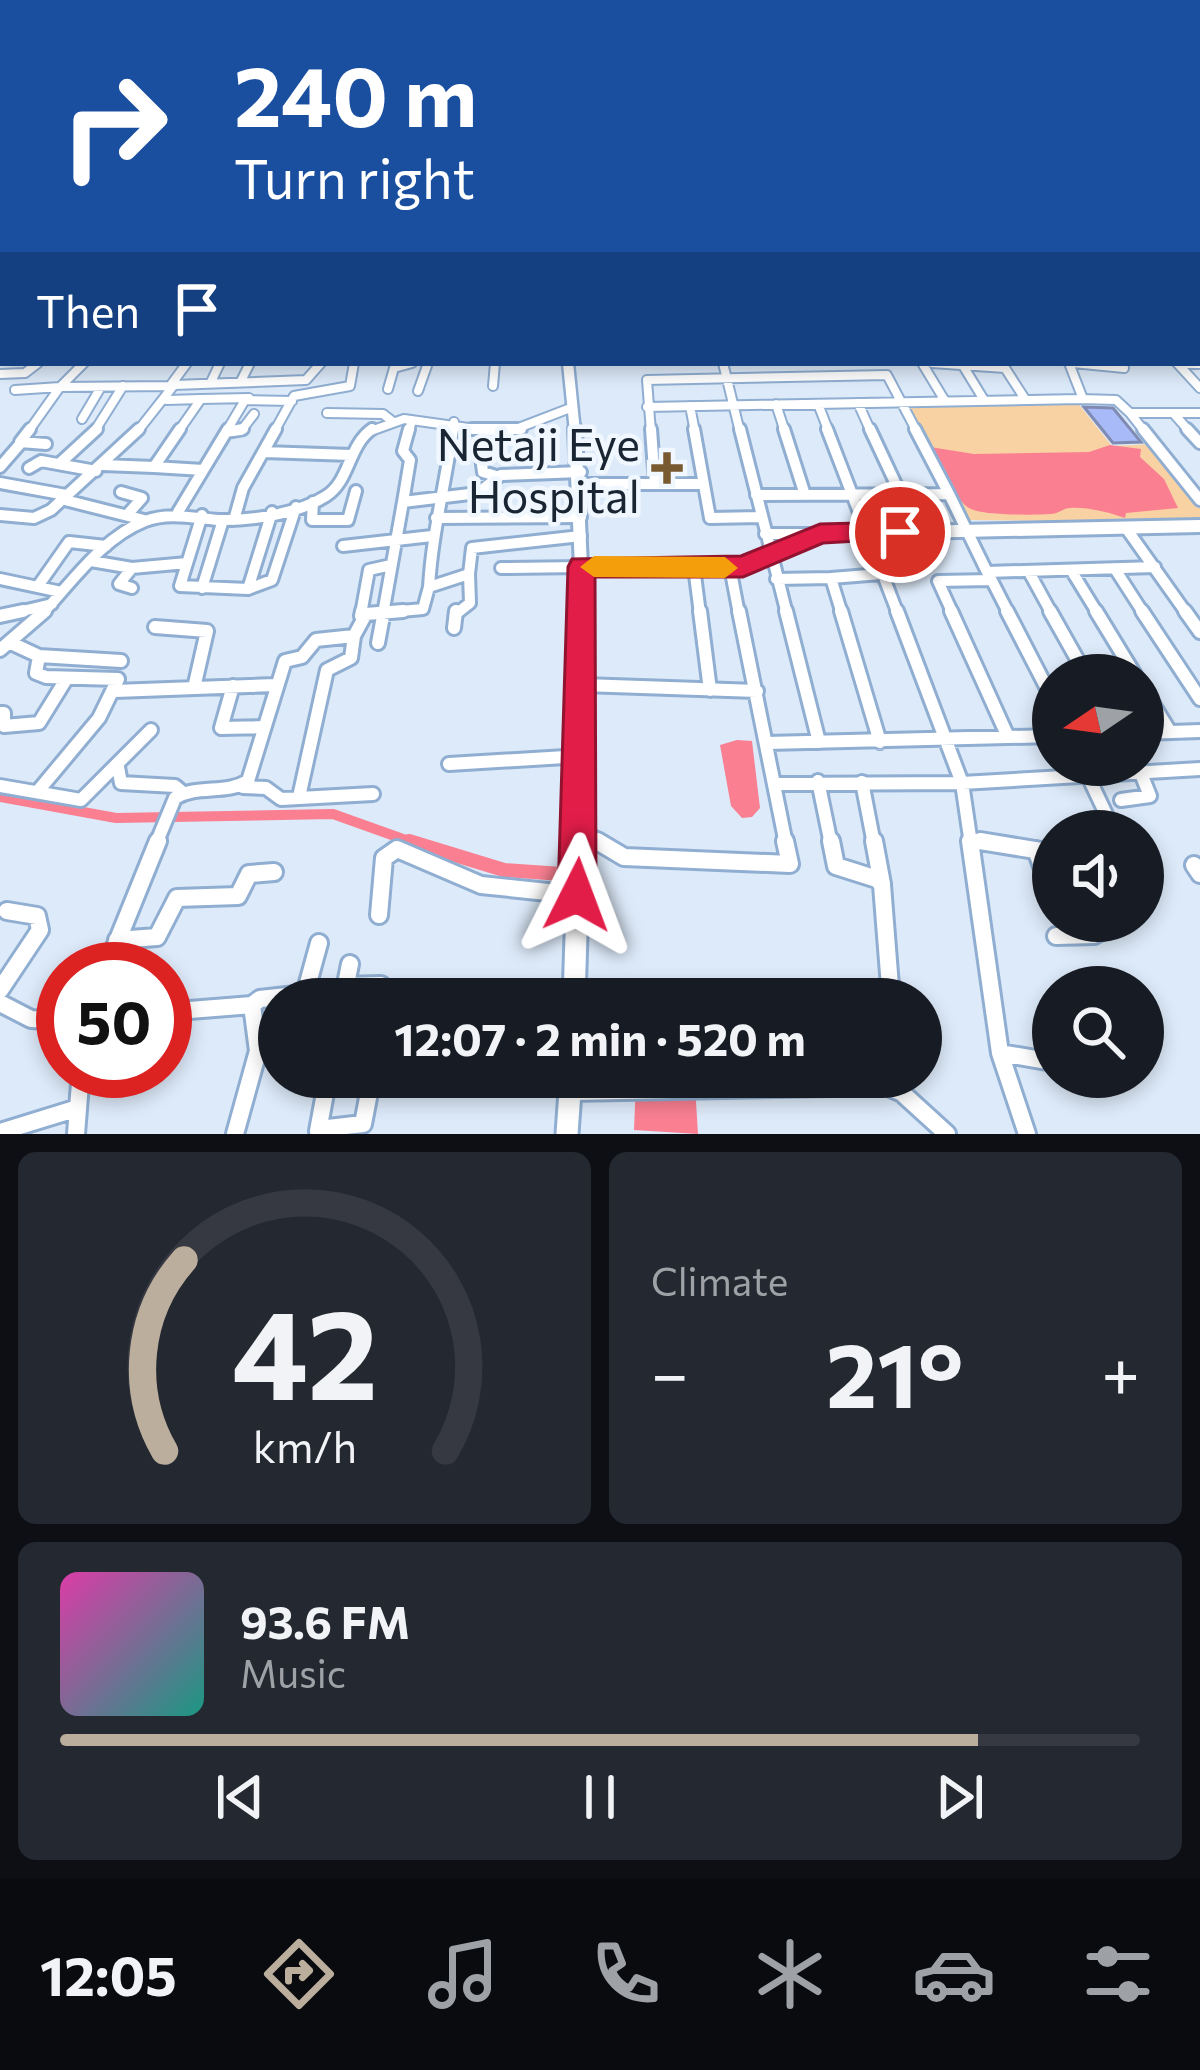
<!DOCTYPE html>
<meta charset="utf-8">
<style>
body{margin:0;font-family:Commissioner,sans-serif;background:#242831;color:#f1f3f6;height:100vh;display:flex;flex-direction:column;font-size:45px;white-space:nowrap}
*{box-sizing:border-box;margin:0}
p{font-size:39px;color:#9ea1a6}
.icon{flex:none;width:66px;height:66px;fill:none;stroke:currentColor;stroke-width:2;stroke-linecap:round;stroke-linejoin:round}
.map{position:relative;height:1134px;overflow:hidden}
.sheet{display:flex;flex-direction:column;gap:18px;padding:18px;background:#0d0f14;flex:1}
.sheet>*{flex:none}
.top-card{position:absolute;left:0px;top:0px;width:1200px;height:366px;box-shadow:0 6px 18px #0003;background:#1a4fa0;color:#fff;overflow:hidden}
.needle{width:78px;rotate:257deg}
.tools{position:absolute;left:1032px;top:654px;display:grid;gap:24px}
.tools a{display:grid;place-items:center;width:132px;height:132px;border-radius:50%;background:#171b24;box-shadow:0 6px 18px #0003;font-size:60px}
.speed{position:absolute;left:36px;top:942px;display:flex;gap:24px;font-size:60px;font-weight:700;text-align:center}
.speed>*{display:grid;place-content:center;width:156px;height:156px;border-radius:50%;background:#171b24;box-shadow:0 6px 18px #0003;line-height:1}
.speed .limit{border:18px solid #d22;background:#fff;color:#111}
.pin{position:absolute;display:grid;place-items:center;width:102px;height:102px;color:#fff;margin:-51px;border:6px solid #fff;border-radius:50%;box-shadow:0 3px 12px #0007}
.me{position:absolute;width:132px;margin:-66px;rotate:3deg;stroke-linejoin:round;filter:drop-shadow(0 0 9px #0008)}
.turn{display:flex;align-items:center;gap:42px;height:252px;padding:0 36px;font-size:54px}
.turn .icon{width:156px;height:156px;stroke-width:2.5}
.turn b{display:block;font-size:84px;line-height:102px}
.then{display:flex;align-items:center;height:114px;padding:0 36px;background:#0003;gap:24px;font-size:45px}
.big{font-size:90px;font-weight:700;line-height:1.1}
.sheet .tile{flex:1;display:flex;flex-direction:column;justify-content:center;gap:18px;min-width:0;padding:0 42px;border-radius:18px;background:#242831}
.sheet .dial{align-items:center;gap:0}
.dial svg{height:312px;overflow:visible;fill:none;stroke:#363941;stroke-width:7;stroke-linecap:round;text-anchor:middle}
.dial text{fill:#f1f3f6;stroke:none}
.song{display:flex;align-items:center;gap:36px}
.cover{width:144px;height:144px;border-radius:18px;background:linear-gradient(135deg,hsl(320 70% 55%),hsl(170 70% 35%))}
.played{height:12px;border-radius:6px;background:linear-gradient(90deg,#bbae9c 85%,#363941 85%)}
.keys{display:flex;justify-content:space-around;direction:ltr}
.heat{display:flex;justify-content:space-between;align-items:center;font-size:66px;direction:ltr}
.sheet .tiles{flex:1;display:grid;gap:18px;grid-template-columns:1fr 1fr}
.tile:last-child{grid-column:span 2}
.trip{position:absolute;left:258px;top:978px;width:684px;height:120px;border-radius:60px;background:#171b24;box-shadow:0 6px 18px #0003;font-weight:700;line-height:120px;text-align:center}
.tabs{display:flex;height:192px;justify-content:space-around;align-items:center;background:#090b0e;color:#9ea1a6}
.tabs .icon{width:84px;height:84px}
.tabs .current{color:#bbae9c}
.tabs b{font-size:54px;color:#f1f3f6}
.map>svg:first-child{display:block}
</style>
<div class="map">
<svg width="1200" height="1134" viewBox="0 0 1200 1134">
<rect width="100%" height="100%" fill="#ddeaf9"/>
<path fill="#f9d2a3" d="M1076,401L1112,446L1152,444L1200,503V522L969,520L908,404Z"/>
<path fill="#f97f91" d="M1110,445L1141,449L1140,457L1164,479L1178,508L1126,513L1125,518C1108,512 1088,507 1070,508C1064,508 1059,513 1052,514C1037,515 981,516 969,508C954,499 942,465 930,447L974,454L1089,452Z
M737,740L752,741L760,808L752,817L742,818L731,806L720,745Z
M636,1080H676L695,1085L698,1134L634,1130Z"/>
<g fill="none" stroke-linecap="round" stroke-linejoin="round">
<path stroke="#f97f91" stroke-width="10" d="M0,797L116,818L333,814L417,844"/>
<path stroke="#f97f91" stroke-width="14" d="M409,841L504,870L562,874"/>
</g>
<path fill="#a8baf7" stroke="#7f8bb2" stroke-width="3" d="M1084,407L1113,408L1141,442L1113,443Z"/>
<g fill="none" stroke-linecap="round" stroke-linejoin="round">
<g stroke="#90aed1" stroke-width="9">
<path id="minor-far4" d="M0,263L3,259"/>
</g>
<g stroke="#90aed1" stroke-width="12">
<path id="minor-far3" d="M723,363L740,432
M922,363L945,401
M932,363L1005,368L1025,399
M1069,363L1083,399
M1073,363L1124,368
M1177,363L1200,388
M962,364L984,400
M1178,364H1200
M0,374L25,373L38,363
M241,381L250,363
M211,382L220,363
M493,386L495,363
M388,389L394,368L412,363
M15,390L60,387L84,363
M418,391L428,363
M201,399L249,398
M167,400L201,399L178,432
M858,403L871,432
M776,404L785,432
M818,404L829,432
M690,406L695,432
M647,407L1080,399L1116,400L1130,413H1200
M327,413L383,414L392,421
M1130,413L1145,432
M1174,414L1190,432
M82,419L101,387
M28,432L60,387L170,386L187,363
M94,432L123,386
M137,432L174,385L306,380L321,363
M226,432L245,400L292,401
M231,432L241,431L254,414
M274,432L294,396L350,386L354,363
M368,432L404,419L497,432
M409,432L412,420
M453,432L454,422
M508,432L573,407
M651,432L647,380L887,375L917,432"/>
</g>
<g stroke="#90aed1" stroke-width="16">
<path id="minor-far2" d="M30,429L20,442L46,444
M180,429L154,467L203,470
M472,429H521
M694,429L710,518L761,517
M740,429L787,614
M784,429L805,495
M827,429L898,614
M870,429L900,493
M1143,429L1200,500
M1187,429L1200,443
M226,432L243,429
M264,452L351,455
M448,452L480,449L483,472L496,476
M59,464L97,429
M103,465L154,467
M0,467L20,444
M29,468L41,461L96,471
M0,483L66,495
M581,484H655L651,429
M655,484H703
M121,492L142,498L127,515
M949,494L987,572L1155,567
M756,495L949,494L915,429
M61,499L144,520
M313,502L312,520H348L356,491
M403,502L410,460L403,451L409,429
M178,512L228,429
M0,515L34,518L51,510L139,429
M202,515L180,586L248,589L272,580L296,507
M436,518L581,517
M234,520L243,488L276,429
M1126,528L1187,614
M765,534H816
M343,546L432,536
M91,561L132,568L187,563
M694,567L700,614
M730,567L739,614
M132,568L119,584L132,588
M501,568L582,567
M1115,569L1144,614
M1071,570L1098,614
M1029,572L1052,614
M989,575L1009,614
M0,579L61,592
M776,579L831,578
M38,586L69,542L106,546
M429,587C432,533 446,482 453,429
M202,588L223,520
M248,589L272,512
M10,614L52,604
M42,614C73,581 102,538 145,521C169,512 193,518 218,520C250,521 298,514 326,496C350,481 348,446 372,429
M361,614L369,570L391,565
M368,614L423,609L429,587L469,574L472,548L581,536
M383,614L403,502L478,493L501,475L581,472
M456,614L470,603L469,574
M842,614L831,578L881,574
M953,614L938,581L991,580"/>
</g>
<g stroke="#90aed1" stroke-width="18">
<path id="minor-far1" d="M700,611L710,690
M739,611L786,844
M786,611L819,742
M841,611L880,742
M951,611L1008,737
M1007,611L1053,700
M1050,611L1086,675
M1096,611L1135,675
M1142,611L1200,699
M1185,611L1200,632
M0,616L23,611
M361,616L362,611
M155,627L207,631L194,688
M454,628L456,611
M11,643L39,656L36,673L46,677L118,679L99,718L38,791
M378,643L384,611
M0,650L45,611
M39,656L121,661
M583,685L757,691
M233,686L221,728L263,727
M1143,688L1170,732
M115,691L275,685
M0,713H4V726L39,723L65,681
M1143,733L1200,731
M767,743L1053,736
M449,764L582,756
M118,767L121,783L175,786L181,791
M1087,774L1114,831
M818,781L831,844
M862,782L874,844
M775,784L962,783L897,611
M0,786L81,800L151,730
M243,787L266,788L281,799L373,794
M299,797L327,670L351,658L354,636
M1121,800L1150,796L1140,771
M580,826L601,844
M973,840L998,844
M156,844L175,798C198,784 225,795 248,781L285,661L302,657L316,640L354,636L366,614L403,611
M971,844L962,783L1200,769"/>
</g>
<g stroke="#90aed1" stroke-width="22">
<path id="minor" d="M597,841L624,857L790,864L785,841
M831,841L836,866L877,879L882,885L891,999
M874,841L882,884
M970,841L1000,1053L1027,1134
M980,841L1053,853
M1036,850L1053,895
M1194,865L1200,874
M379,915L384,858L397,849L481,885L576,895
M1056,936L1094,935L1099,932L1097,921
M117,940L157,937L177,898L238,896L249,874L274,872
M106,969L158,841
M345,986L381,985L383,999
M0,990L40,930L37,916L7,911
M343,999L350,964
M0,1003L31,1019L63,1021
M165,1012L252,1005
M1000,1053L1053,1062
M570,1092L886,1086L902,1093L947,1134
M319,1129L363,1124L372,1077
M318,1131L328,1077
M0,1132L78,1108
M76,1134L81,1071
M235,1134L258,1051L252,1005L260,999L305,994L319,943"/>
</g>
<g stroke="#90aed1" stroke-width="18">
<path id="tertiary" d="M582,567H743L820,534L1200,526"/>
</g>
<g stroke="#90aed1" stroke-width="15">
<path id="secondary-far3" d="M568,363L575,432"/>
</g>
<g stroke="#90aed1" stroke-width="18">
<path id="secondary-far2" d="M575,429L583,614"/>
</g>
<g stroke="#90aed1" stroke-width="22">
<path id="secondary-far1" d="M579,844L583,611"/>
</g>
<g stroke="#90aed1" stroke-width="27">
<path id="secondary" d="M574,999L579,841
M567,1134L571,1077"/>
</g>
<use href="#minor-far4" stroke="#fff" stroke-width="6"/>
<use href="#minor-far3" stroke="#fff" stroke-width="8"/>
<use href="#minor-far2" stroke="#fff" stroke-width="10"/>
<use href="#minor-far1" stroke="#fff" stroke-width="12"/>
<use href="#minor" stroke="#fff" stroke-width="16"/>
<use href="#tertiary" stroke="#fff" stroke-width="12"/>
<use href="#secondary-far3" stroke="#fff" stroke-width="10"/>
<use href="#secondary-far2" stroke="#fff" stroke-width="12"/>
<use href="#secondary-far1" stroke="#fff" stroke-width="16"/>
<use href="#secondary" stroke="#fff" stroke-width="21"/>
</g>
<linearGradient id="sky" x2="0" y2="1"><stop stop-color="#af9fc5"/><stop offset="0.52" stop-color="#f0f6fc"/><stop offset="1" stop-color="#f0f6fc" stop-opacity="0"/></linearGradient>
<rect width="1200" height="331" fill="url(#sky)"/>
<path fill="#e11d48" stroke="#92132f" stroke-width="3" d="M900,522L913,532L910,538L823,543L743,577H595L596,895L590,909L577,914L563,909L558,895L568,567L572,559L741,556L820,524Z"/>
<path fill="#f59e0b" d="M594,556L725,557L738,568L725,578L594,577L580,567Z"/>
<path fill="#79592f" stroke="#f0f7fe" stroke-width="4.5" d="M661 450h12v12h12v12h-12v12h-12v-12h-12v-12h12z"/>
<g text-anchor="middle" dominant-baseline="central" stroke-width="9" stroke-linejoin="round" paint-order="stroke">
<g font-size="45" fill="#192532" stroke="#f0f7fe" text-anchor="end">
<text x="640" y="442">Netaji Eye<tspan x="640" dy="52">Hospital</tspan></text>
</g>
</g>
</svg>
<div class="tools">
<a><svg class="needle" viewBox="-14 -14 28 28"><path d="M0-13l5 13h-10z" fill="#e53935"/><path d="M0 13l5-13h-10z" fill="#9ea1a6"/></svg></a>
<a><svg class="icon" aria-label="sound" viewBox="0 0 24 24"><path d="M4 9h4l5-4v14l-5-4H4zM17 9q2 3 0 6"/></svg></a>
<a><svg class="icon" aria-label="search" viewBox="0 0 24 24"><circle cx="10" cy="10" r="6"/><path d="M15 15l6 6"/></svg></a>
</div>
<div class="speed"><div class="limit">50</div></div>
<div class="pin" style="left:900px;top:532px;background:#d93025"><svg class="icon" aria-label="arrive" viewBox="0 0 24 24"><path d="M6 21V4h12l-3 4 3 4H6"/></svg></div>
<svg class="me" style="left:577px;top:895px" viewBox="-20 -20 40 40"><path d="M0-17L14 15 0 8-14 15z" fill="#e11d48" stroke="#fff" stroke-width="4"/></svg>
<div class="trip">12:07 · 2 min · 520 m</div>
<div class="top-card">
<div class="turn"><svg class="icon" aria-label="right" viewBox="0 0 24 24"><path d="M7 20v-9h11M14 6l5 5-5 5"/></svg><div><b>240 m</b>Turn right</div></div>
<div class="then">Then<svg class="icon" aria-label="arrive" viewBox="0 0 24 24"><path d="M6 21V4h12l-3 4 3 4H6"/></svg></div>
</div>
</div>
<section class="sheet">
<div class="tiles">
<div class="tile dial"><svg viewBox="0 0 100 80">
<path d="M14 69A42 42 0 1 1 86 69"/>
<path d="M14 69A42 42 0 0 1 19 20" stroke="#bbae9c"/>
<text x="50" y="56" font-size="32" font-weight="700">42</text>
<text x="50" y="72" font-size="11">km/h</text>
</svg></div>
<div class="tile"><p>Climate</p>
<div class="heat"><a>−</a><b class="big">21°</b><a>+</a></div>
</div>
<div class="tile">
<div class="song"><i class="cover"></i><div><b>93.6 FM</b><p>Music</p></div></div>
<div class="played"></div>
<div class="keys"><svg class="icon" aria-label="previous" viewBox="0 0 24 24"><path d="M18 5L8 12l10 7zM5 5v14"/></svg><svg class="icon" aria-label="pause" viewBox="0 0 24 24"><path d="M8 5v14M16 5v14"/></svg><svg class="icon" aria-label="next" viewBox="0 0 24 24"><path d="M6 5l10 7-10 7zM19 5v14"/></svg></div>
</div>
</div>
</section>
<nav class="tabs">
<b>12:05</b>
<svg class="icon current" aria-label="directions" viewBox="0 0 24 24"><path d="M12 3l9 9-9 9-9-9zM9 14v-3h6M13 9l2 2-2 2"/></svg>
<svg class="icon" aria-label="music" viewBox="0 0 24 24"><path d="M9 18V5l10-2v13"/><circle cx="6" cy="18" r="3"/><circle cx="16" cy="16" r="3"/></svg>
<svg class="icon" aria-label="phone" viewBox="0 0 24 24"><path d="M5 4h4l2 5-3 2q2 4 5 5l2-3 5 2v4C11 20 4 13 5 4z"/></svg>
<svg class="icon" aria-label="climate" viewBox="0 0 24 24"><path d="M12 3v18M4 7l16 10M4 17L20 7"/></svg>
<svg class="icon" aria-label="car" viewBox="0 0 24 24"><path d="M5 17H2v-5l4-1 3-4h7l3 4 3 1v5h-3M9 17h6M6 11h13"/><circle cx="7" cy="17" r="2"/><circle cx="17" cy="17" r="2"/></svg>
<svg class="icon" aria-label="filters" viewBox="0 0 24 24"><path d="M4 7h16M4 17h16"/><circle cx="9" cy="7" r="2"/><circle cx="15" cy="17" r="2"/></svg>
</nav>
